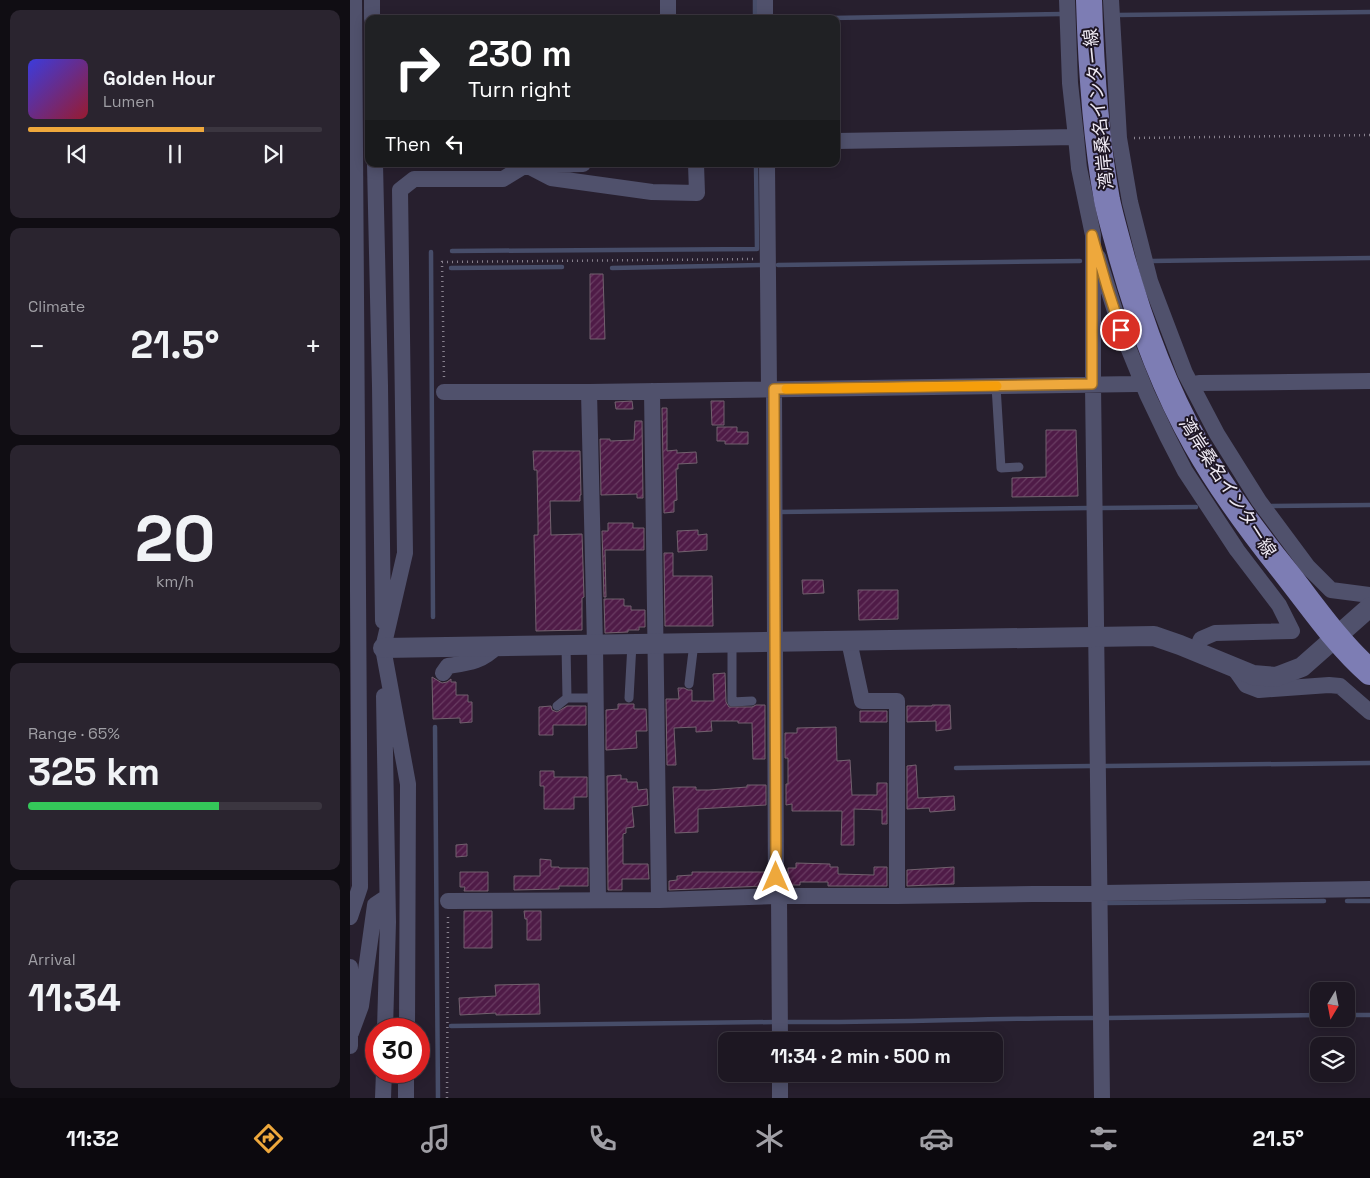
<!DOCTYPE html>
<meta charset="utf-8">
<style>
body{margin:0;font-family:"Space Grotesk","Noto Sans JP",sans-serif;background:#2a242f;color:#f1f3f6;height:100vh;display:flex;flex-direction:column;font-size:19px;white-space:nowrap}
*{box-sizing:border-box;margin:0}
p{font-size:16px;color:#a09fa5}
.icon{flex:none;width:28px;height:28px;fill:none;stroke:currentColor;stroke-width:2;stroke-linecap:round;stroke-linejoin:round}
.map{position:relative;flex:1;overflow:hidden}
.drawer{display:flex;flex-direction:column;gap:10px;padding:10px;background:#100d13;width:350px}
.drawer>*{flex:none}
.guide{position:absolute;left:15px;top:15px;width:475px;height:152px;border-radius:10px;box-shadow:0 2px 12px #0003,0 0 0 1px #3b3640;background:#202124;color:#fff;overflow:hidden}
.needle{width:32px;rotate:190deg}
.controls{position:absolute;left:960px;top:982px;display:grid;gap:10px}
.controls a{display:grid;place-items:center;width:45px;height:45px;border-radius:10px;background:#1d1722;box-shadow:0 2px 12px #0003,0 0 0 1px #3b3640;font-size:25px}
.speed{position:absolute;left:15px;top:1018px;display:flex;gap:10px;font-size:25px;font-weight:700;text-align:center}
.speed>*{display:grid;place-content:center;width:65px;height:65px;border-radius:50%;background:#1d1722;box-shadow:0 2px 12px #0003,0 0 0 1px #3b3640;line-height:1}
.speed .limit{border:8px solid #d22;background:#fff;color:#111}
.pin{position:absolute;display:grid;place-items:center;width:42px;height:42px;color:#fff;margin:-21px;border:2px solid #fff;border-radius:50%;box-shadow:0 1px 5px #0007}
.me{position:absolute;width:55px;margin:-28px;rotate:0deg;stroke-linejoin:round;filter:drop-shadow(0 0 4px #0008)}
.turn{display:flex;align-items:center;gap:18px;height:105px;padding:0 20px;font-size:22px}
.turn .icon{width:65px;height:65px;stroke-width:2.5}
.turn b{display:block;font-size:35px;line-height:42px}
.then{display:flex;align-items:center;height:48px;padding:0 20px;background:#0003;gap:10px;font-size:19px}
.big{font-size:38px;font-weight:700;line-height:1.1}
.drawer .widget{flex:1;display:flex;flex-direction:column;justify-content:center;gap:8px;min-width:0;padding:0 18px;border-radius:10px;background:#2a242f}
.drawer .dial{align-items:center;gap:0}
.dial b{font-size:65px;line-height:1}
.song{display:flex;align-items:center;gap:15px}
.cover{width:60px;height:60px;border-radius:8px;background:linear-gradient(135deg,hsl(240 70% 55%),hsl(350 70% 35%))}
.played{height:5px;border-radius:2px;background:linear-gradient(90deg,#eea83c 60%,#3b3640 60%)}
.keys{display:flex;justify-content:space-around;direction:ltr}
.heat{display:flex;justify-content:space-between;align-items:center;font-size:28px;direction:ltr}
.charge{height:8px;border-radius:4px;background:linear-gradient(90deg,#34c759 65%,#3b3640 0)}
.trip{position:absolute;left:368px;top:1032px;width:285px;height:50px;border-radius:10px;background:#1d1722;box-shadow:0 2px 12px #0003,0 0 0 1px #3b3640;font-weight:700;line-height:50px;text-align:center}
.menu{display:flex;height:80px;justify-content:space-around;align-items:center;background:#0c090e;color:#a09fa5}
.menu .icon{width:35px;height:35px}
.menu .current{color:#eea83c}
.menu b{font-size:22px;color:#f1f3f6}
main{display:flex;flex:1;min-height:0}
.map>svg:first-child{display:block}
</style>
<main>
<section class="drawer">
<div class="widget">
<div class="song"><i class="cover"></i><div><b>Golden Hour</b><p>Lumen</p></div></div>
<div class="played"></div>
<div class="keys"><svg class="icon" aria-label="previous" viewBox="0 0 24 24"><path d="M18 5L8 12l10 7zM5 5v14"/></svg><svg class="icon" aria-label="pause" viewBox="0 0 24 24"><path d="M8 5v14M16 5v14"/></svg><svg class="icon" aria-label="next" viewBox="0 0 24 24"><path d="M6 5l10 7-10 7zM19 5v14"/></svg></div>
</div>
<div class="widget"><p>Climate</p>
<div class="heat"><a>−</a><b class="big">21.5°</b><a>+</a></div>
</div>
<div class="widget dial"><b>20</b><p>km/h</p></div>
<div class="widget"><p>Range · 65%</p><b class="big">325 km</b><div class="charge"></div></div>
<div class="widget"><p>Arrival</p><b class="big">11:34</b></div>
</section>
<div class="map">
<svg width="1020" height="1098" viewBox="0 0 1020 1098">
<defs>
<pattern id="building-hatch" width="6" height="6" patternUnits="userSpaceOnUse" patternTransform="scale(1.25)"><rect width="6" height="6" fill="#4f1b47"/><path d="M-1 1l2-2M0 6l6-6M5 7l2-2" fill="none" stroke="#693c62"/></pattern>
</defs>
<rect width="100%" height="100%" fill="#271f2e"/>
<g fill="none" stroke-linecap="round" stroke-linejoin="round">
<path stroke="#474d69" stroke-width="4.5" d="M405,0V19
M767,15L1020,12
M424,19L712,14
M102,251L407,249L406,164
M81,252L83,617
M801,261L1020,258
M428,265L730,261
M101,268L212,267
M262,268L411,265
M921,506L1020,505
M752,508L846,507
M429,512L739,508
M85,727L88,1098
M756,766L1020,763
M606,768L741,766
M997,901H1020
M756,903L974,901
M996,1015H1020
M758,1018L969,1015
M438,1022C540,1023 642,1018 745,1018
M101,1026L424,1022"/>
</g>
<path fill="url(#building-hatch)" stroke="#72616e" d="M240,274H253L255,339H240Z
M282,401L283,409H266L265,402Z
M361,401H374V425H362Z
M312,408H317V451L327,450V453L346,452L347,463L328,464V469H326L327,500L324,501V512L314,513Z
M285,421H292L293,498H287V494L251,495L250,439H260V441L284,440Z
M367,427H387V432H398V444H375V441H367Z
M696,430H726L728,496L662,497V478L696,477Z
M183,451H230L231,495H230V501H200L201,535L232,534L234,597L232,598V630L186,631L184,535H188V522L187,470H184Z
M258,523H283V528H294V550H255L256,597H254L252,531H258Z
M348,530V535L357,534V550L328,552L327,531Z
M314,553H323V576H362L363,626H315Z
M452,580H473L474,593L453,594Z
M508,590H548V619L509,620Z
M254,599H274V606H281V610H295V627H289V630H278V632L255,633Z
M375,673L376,702L379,707H402L406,705H415V759H403L402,723H388V721H361L362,731L346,732V727L324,728L326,765H317L316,699H329L328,688H334L338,690H342V701H364L363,674Z
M82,677L92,683L97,682L101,679V682H106V695H118V702H122V722L110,723V718L83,719Z
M268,704H284V709H296L297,731H286L287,748L256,750V710L268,709Z
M582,705H600L601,729L586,731V721L557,722V706H582Z
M201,706L202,710L207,712L217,706H236V725H203V735H189V707Z
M510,711H537V722H510Z
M486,727L487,761L500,760L502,795H527V783H537V824H532V810L504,809V845H491L492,811H442V804L436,805V784H438V758H435V733H447V728Z
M566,765L568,798L604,796L605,810L580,812L579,808L557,809V766Z
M190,771H204V777H237V797H224V809H194V786H190Z
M271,775V779H277V782H287L288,790L297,789L298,805L282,807L284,827L276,828V833L273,834V864H298L299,879H272V890H258L257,776Z
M397,785H416V805L348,809V832L325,833L323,787H346V790H359L397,787Z
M117,844V856L106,857V845Z
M190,859L201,860V867H209V868H238V886H209V889L164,890V876H190Z
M446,863L480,864V867H488V874L524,875V867H537V886H478V882H450V885H438V868H446Z
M604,867V884L557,886V870Z
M110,872H138V891H114L115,887H110Z
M342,872H415V886L319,890V881L327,880V876L342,875Z
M114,911H142V948H114Z
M174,911H191V940H177V919H175Z
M189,984L190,1014L146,1015V1013L110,1015L109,998L146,996L145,985Z"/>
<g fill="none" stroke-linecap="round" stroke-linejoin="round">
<path stroke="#88818e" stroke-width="2.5" stroke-dasharray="1 4" stroke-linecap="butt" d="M784,138L1020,135
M94,377L92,262L404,259
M97,1098L98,915"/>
<path stroke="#50516c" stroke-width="9" d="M646,386L651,468L669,467
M382,643V702L402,701
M339,684L344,643
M217,698H245
M279,698L282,644
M207,706L217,698L216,645"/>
<path stroke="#50516c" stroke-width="16" d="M22,0V19
M318,0V19
M415,0V19
M717,0L720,83L726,137L729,168L743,235V385L752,1098
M761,0L769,138L780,202L800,281L835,373L867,434L909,501L958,567L981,590L1020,595
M486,141L726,137
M25,164L30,386L33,621
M417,164L419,389
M177,165L233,164
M748,257L771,330L797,394L817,436L835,471L887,550L929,605L942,631L865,633L851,639L846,651
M849,383L1020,381
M424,389L426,896
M302,391L309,900
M94,392H239L787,384
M239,392L245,645L248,899
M499,641L512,701H547V896
M884,668L896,685L909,690L979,685L990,686L1020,712
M93,673L98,666C118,663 132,662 147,646
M34,696L38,922L35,1029
M429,896L430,1041
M98,901L309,900L426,896H547L1020,889
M0,917L10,887L4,0
M0,967V1046
M57,1029L58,784L33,648L55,553L50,190L64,179H153L176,165L201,178L302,192L347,193L346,164
M1,1033L11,1006L25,905L37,897
M430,1074V1098
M33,1098L34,1071
M56,1098V1071"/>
<path stroke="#50516c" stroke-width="20" d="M33,648L804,636L830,645L903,675L926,677L952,667L1020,607"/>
<path stroke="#7d7db4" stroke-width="26" d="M739,0C741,67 745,134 757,200C761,219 767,239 772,258C790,322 813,386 846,444C872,490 904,533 937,574C963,607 988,644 1020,672"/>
</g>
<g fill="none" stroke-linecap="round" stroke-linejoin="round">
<g stroke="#9b6d27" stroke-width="12">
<path id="route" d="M426,877L424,389L742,384V235L757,287L771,330"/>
</g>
<use href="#route" stroke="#eea83c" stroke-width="9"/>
<path stroke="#f59e0b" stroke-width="9" d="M436,389L647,386"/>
</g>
<g text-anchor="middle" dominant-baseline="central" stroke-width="4" stroke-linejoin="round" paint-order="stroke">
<g font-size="18" fill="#eee9f3" stroke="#1e1624">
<text transform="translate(748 109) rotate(-96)">湾岸桑名インター線</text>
<text transform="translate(878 487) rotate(57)">湾岸桑名インター線</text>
</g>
</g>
</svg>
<div class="controls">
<a><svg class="needle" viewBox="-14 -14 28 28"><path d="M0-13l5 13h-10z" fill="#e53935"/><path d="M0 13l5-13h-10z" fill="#a09fa5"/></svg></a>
<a><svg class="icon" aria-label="layers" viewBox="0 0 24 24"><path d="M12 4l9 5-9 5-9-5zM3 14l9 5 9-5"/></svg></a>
</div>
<div class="speed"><div class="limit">30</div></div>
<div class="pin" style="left:771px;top:330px;background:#d93025"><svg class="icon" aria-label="arrive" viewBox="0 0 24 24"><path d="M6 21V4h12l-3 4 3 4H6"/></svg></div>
<svg class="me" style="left:426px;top:877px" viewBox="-20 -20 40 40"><path d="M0-17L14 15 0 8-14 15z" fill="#eea83c" stroke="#fff" stroke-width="4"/></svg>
<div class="trip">11:34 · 2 min · 500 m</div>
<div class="guide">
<div class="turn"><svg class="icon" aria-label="right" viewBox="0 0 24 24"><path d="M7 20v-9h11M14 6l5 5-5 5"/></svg><div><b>230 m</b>Turn right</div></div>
<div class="then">Then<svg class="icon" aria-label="left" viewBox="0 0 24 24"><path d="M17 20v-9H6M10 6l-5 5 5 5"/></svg></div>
</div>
</div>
</main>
<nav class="menu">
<b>11:32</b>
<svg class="icon current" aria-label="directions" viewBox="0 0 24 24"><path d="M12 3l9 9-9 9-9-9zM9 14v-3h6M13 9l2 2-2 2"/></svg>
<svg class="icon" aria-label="music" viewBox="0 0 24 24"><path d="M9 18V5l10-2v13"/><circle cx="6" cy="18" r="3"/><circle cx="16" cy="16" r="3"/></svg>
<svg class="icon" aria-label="phone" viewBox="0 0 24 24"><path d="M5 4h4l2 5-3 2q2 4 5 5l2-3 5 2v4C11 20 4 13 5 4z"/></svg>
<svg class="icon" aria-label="climate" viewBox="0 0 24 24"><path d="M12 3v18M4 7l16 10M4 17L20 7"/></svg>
<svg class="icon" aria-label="car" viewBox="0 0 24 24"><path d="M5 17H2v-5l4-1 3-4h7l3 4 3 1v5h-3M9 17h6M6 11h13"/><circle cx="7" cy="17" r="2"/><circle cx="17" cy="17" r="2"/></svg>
<svg class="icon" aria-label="filters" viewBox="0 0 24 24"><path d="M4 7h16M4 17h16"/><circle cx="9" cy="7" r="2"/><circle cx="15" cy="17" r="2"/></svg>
<b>21.5°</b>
</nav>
